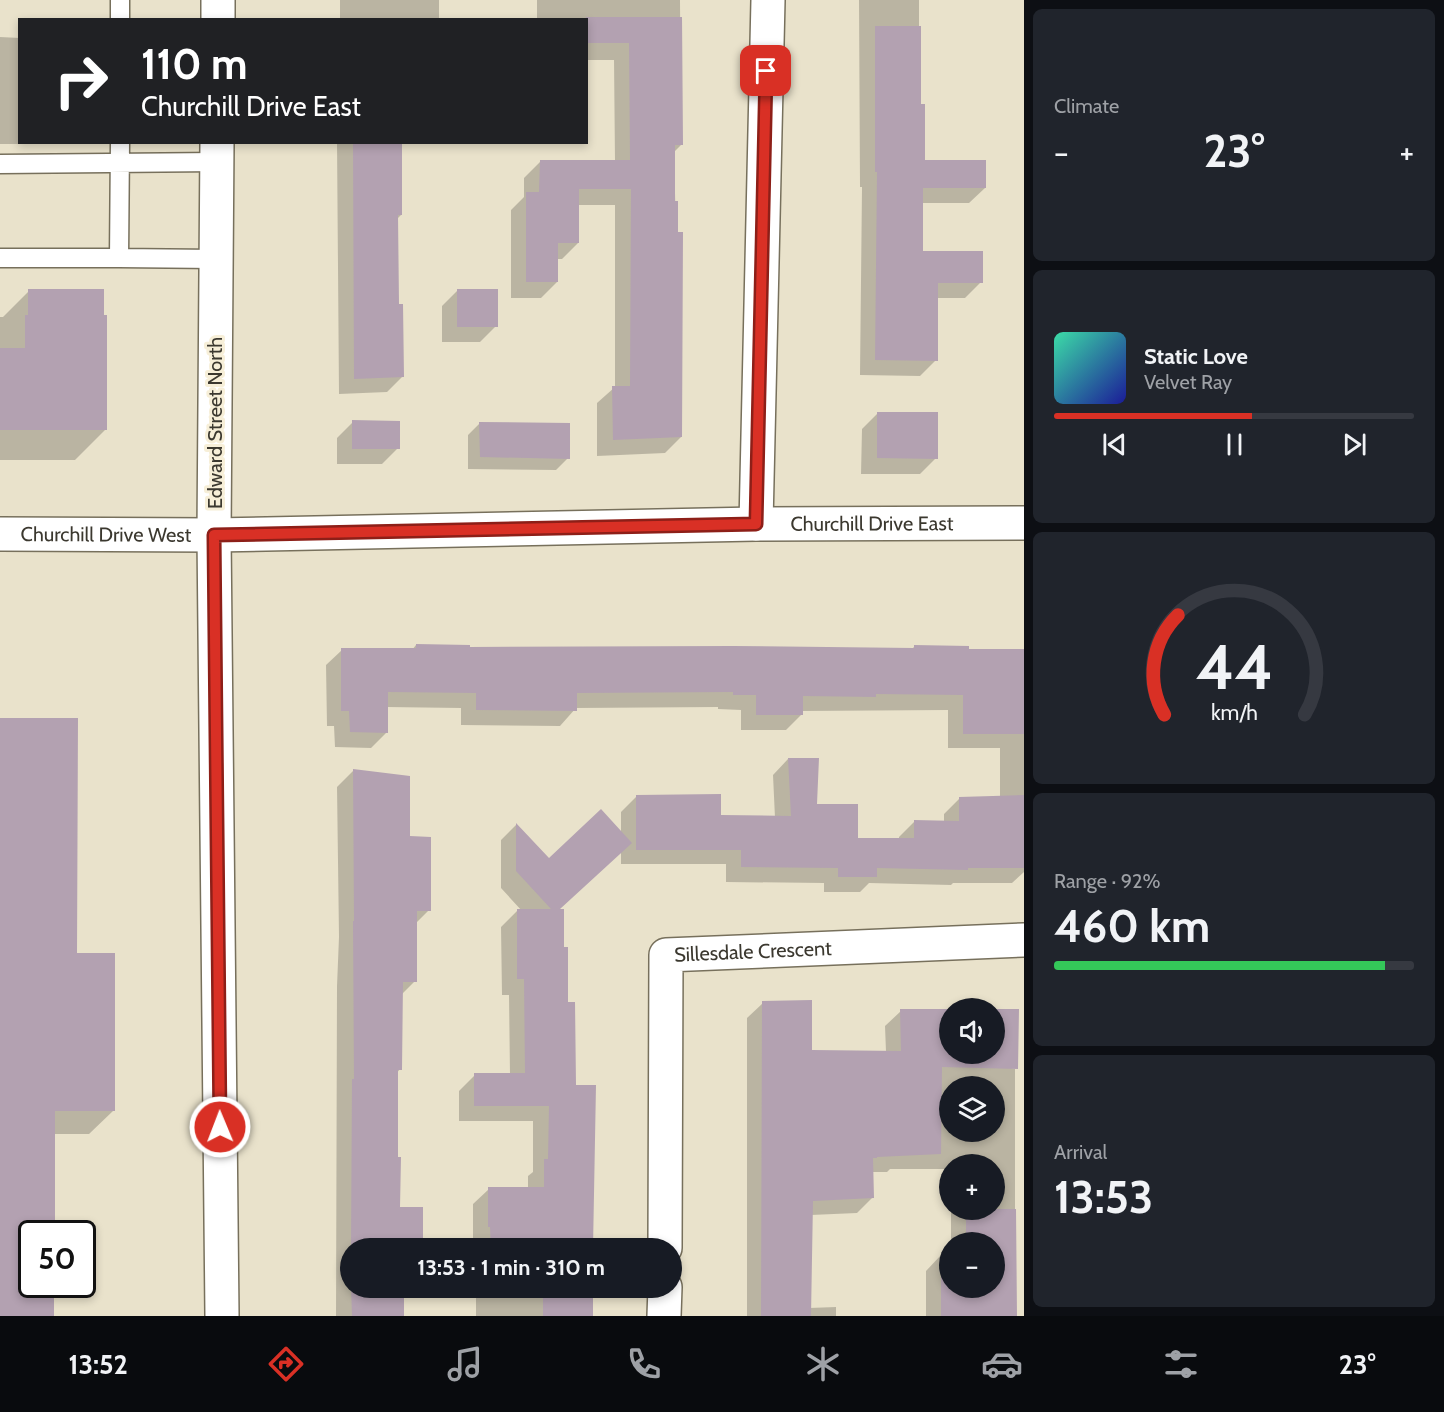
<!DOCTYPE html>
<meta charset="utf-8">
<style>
body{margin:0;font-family:Cabin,sans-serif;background:#20242c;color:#f1f3f6;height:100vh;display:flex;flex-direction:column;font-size:22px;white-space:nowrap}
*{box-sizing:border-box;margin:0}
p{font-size:20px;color:#9ea1a6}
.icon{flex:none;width:33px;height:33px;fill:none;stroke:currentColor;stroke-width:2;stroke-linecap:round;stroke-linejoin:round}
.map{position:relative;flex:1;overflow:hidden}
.drawer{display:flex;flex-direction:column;gap:9px;padding:9px;background:#0d0f14;width:420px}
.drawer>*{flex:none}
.guide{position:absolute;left:18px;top:18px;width:570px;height:126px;border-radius:0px;box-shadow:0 3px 9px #0003;background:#202124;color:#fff;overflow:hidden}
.tools{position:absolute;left:939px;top:998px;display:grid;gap:12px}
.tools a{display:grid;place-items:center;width:66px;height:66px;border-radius:50%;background:#171b24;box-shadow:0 3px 9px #0003;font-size:30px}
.speed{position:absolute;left:18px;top:1220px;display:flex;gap:12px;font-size:30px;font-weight:700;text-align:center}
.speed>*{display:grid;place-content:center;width:78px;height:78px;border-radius:50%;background:#171b24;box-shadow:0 3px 9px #0003;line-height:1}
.speed .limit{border:3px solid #111;border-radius:9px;background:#fff;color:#111}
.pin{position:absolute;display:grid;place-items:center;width:51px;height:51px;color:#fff;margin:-26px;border-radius:12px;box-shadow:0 3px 9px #0006}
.me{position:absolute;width:66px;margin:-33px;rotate:359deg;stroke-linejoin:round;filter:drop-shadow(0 0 4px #0008)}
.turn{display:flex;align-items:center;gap:21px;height:126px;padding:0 24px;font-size:27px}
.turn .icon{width:78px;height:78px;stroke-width:2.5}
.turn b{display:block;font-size:42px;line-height:51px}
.big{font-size:45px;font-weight:700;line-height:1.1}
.drawer .card{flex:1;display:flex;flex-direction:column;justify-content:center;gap:9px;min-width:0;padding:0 21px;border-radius:9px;background:#20242c}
.drawer .dial{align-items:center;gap:0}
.dial svg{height:156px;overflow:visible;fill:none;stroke:#363941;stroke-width:7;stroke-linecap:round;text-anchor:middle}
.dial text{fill:#f1f3f6;stroke:none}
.song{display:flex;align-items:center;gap:18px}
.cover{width:72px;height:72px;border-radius:9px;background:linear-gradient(135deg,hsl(160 70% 55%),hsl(240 70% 35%))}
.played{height:6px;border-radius:3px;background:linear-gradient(90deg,#d93025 55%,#363941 55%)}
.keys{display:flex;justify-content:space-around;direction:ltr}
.heat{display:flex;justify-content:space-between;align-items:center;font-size:33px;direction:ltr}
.charge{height:9px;border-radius:4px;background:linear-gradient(90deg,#34c759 92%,#363941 0)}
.trip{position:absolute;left:340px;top:1238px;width:342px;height:60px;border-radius:30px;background:#171b24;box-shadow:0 3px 9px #0003;font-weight:700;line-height:60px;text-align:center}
.menu{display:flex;height:96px;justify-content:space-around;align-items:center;background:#090b0e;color:#9ea1a6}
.menu .icon{width:42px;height:42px}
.menu .selected{color:#d93025}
.menu b{font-size:27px;color:#f1f3f6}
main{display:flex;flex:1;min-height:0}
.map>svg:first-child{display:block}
</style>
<main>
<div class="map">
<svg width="1024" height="1316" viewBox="0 0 1024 1316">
<rect width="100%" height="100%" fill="#e9e2cb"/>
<path fill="#0003" fill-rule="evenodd" d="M340,0H439V20H340Z
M537,0H680L681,145L674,152L681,437L665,453L597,456V403L615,387V205H578V243L562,259H557V282L541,298H511V210L524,197V178L540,162H615L614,60H586V20H537Z
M859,0H919V106L923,162L985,188L969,203H922V252L981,282L965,298H936V360L920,376L860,375L862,187H860Z
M0,37L20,38V142H30L28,144H0Z
M337,142H401V215L397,219V306L402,377L387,392L339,394Z
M458,290L496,326L480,342H442V306Z
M29,291L105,430L75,460H0V317H3Z
M878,413L936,458L920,474H861L862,429Z
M353,422L398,448L382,464H337V438Z
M480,423L568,458L556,470L468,469V435Z
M416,645L468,649H912L914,647L967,650H1024V872L1012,883H953L951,885L869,883L860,892H824V883L726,882V864H621V851L557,911L563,949L574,1086L593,1248H475V1243H473V1204L489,1189H528V1176L533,1172V1121H459V1091L475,1075H510L509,995H502L501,927L517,911H522L501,888V840L516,825L549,860L621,834V812L637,796L720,817L775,818L773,775L788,759L816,805L856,840H899V837L915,821L944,822V814L959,799L1000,797V748H948V710L802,711V714L786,730H741V710L718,709V707L576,708L560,726L461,725V708L386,707V733L371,748L335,747L334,726H327L326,665L342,650H412Z
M0,719L75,955L113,1111L89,1134H54L53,1233H32V1284H53V1316H0Z
M353,771L408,838L429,910L415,924V981L401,995L400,1069L396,1074L399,1208L420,1248H351V1287H402V1316H336L337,986L339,937L337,787Z
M763,1003L811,1051L886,1052L885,1026L901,1011L950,1053L1015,1069V1316H926V1271L941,1255L950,1287H994V1242H951V1209H994V1164H950V1169H890L887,1172H872L873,1197L857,1213L811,1215L809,1308L836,1307V1316H747V1018ZM950,1086H994V1131H950Z
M476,1287H592V1316H476Z"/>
<path fill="#b3a1b1" d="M586,17H682L683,145H675V201H678V232H683L682,437L613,440L612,386H630L631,189H579V243H558V282H526V192H539L540,160H630L629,43H586Z
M875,26H921V104H925V160H986V188H923V251H983V283H938V361L875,360L877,172H875Z
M353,142H402V215H398L399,304H403L404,377L354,379Z
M28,289H104V315H107V430H0V348H25V315H28Z
M457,289H498V327H457Z
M877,412H938V459L877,458Z
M352,420L400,421V449H352Z
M479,422L570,423V459L480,457Z
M416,644L470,645V647L733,646L914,648V645L969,646V649H1024V734H963V695L876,694V697L803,696V715H756V695H733V692L577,693V711L476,710V693L388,692V733L350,732L349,711H341V648H416Z
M0,718H78L77,953H115V1111H55V1233H32V1284H54V1316H0Z
M788,758H819L817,804H858V838H914V820L959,821V797L1024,795V868H968V870L877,868V877H838V868L741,867V850H636V795L721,794V815L791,816Z
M353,769L410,776V836L431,837V911H417V982H403L402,1070H398V1157H401L400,1207H423V1248H351L352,1079H354L353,921H354Z
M601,809L632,843L560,909H564V947H568V1002H575L576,1085H596L593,1248H491L490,1227H488V1187H544V1159H548L549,1106H474V1073H525L524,979H517V909H551L516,871V823L549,858Z
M812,1000V1050L901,1051L900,1009H950V1053H994V1009H1019L1018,1069L942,1067L941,1154L877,1157V1158H873L874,1198L813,1201L811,1316H761L762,1001Z
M966,1209H1016L1017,1316H941V1254H950V1287H994V1242H966Z
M351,1287H404V1316H352Z
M543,1287H593V1316H543Z"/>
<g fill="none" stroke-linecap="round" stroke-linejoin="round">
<g stroke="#77705c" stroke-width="21">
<path id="lane" d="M120,20V0
M120,142L119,258L216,259
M0,164L217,162
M0,258H119"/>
</g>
<g stroke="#77705c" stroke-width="36">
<g id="street">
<path d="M756,524L768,0"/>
<path id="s1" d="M0,534L214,535L756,524L1024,523"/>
<path id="s2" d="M665,1248L666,955L1024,940"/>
<path d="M664,1316L665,1287"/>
</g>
</g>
<g stroke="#77705c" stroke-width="36">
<path id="secondary" d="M218,20V0
M217,142L214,535L222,1316"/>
</g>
<use href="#lane" stroke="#fff" stroke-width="18"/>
<use href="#street" stroke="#fff" stroke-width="33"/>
<use href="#secondary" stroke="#fff" stroke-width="33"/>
</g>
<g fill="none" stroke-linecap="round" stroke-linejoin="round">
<g stroke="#8d1f18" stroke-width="15">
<path id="route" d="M220,1127L214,535L756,524L766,71"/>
</g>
<use href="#route" stroke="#d93025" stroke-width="10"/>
</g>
<g text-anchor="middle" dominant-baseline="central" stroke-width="6" stroke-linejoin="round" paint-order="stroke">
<g font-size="20" fill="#3b382f" stroke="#f7efd8">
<text transform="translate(215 423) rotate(-90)">Edward Street North</text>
<text stroke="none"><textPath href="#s1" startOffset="872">Churchill Drive East</textPath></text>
<text stroke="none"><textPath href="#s1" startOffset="106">Churchill Drive West</textPath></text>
<text stroke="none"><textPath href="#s2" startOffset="380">Sillesdale Crescent</textPath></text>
</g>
</g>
</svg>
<div class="tools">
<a><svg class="icon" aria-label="sound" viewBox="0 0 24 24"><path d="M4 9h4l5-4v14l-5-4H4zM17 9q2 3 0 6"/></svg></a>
<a><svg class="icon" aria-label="layers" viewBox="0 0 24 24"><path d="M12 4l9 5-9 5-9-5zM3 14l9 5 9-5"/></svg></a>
<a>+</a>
<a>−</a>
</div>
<div class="speed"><div class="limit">50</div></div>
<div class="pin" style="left:766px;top:71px;background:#d93025"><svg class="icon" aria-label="arrive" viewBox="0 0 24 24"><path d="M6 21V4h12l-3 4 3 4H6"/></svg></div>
<svg class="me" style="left:220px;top:1127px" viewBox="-20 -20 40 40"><circle r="17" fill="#d93025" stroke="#fff" stroke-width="3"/><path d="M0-11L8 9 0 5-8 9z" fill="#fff"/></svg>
<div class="trip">13:53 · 1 min · 310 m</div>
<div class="guide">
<div class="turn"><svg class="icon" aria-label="right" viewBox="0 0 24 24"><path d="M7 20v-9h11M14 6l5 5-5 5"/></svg><div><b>110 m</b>Churchill Drive East</div></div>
</div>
</div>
<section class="drawer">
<div class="card"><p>Climate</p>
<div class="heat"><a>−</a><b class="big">23°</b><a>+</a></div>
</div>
<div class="card">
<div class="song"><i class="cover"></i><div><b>Static Love</b><p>Velvet Ray</p></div></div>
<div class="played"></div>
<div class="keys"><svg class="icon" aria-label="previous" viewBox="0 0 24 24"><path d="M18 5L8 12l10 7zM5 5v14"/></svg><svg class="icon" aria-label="pause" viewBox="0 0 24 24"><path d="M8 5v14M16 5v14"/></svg><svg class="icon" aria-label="next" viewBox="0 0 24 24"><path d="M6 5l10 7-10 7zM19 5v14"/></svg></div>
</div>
<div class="card dial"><svg viewBox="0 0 100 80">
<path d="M14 69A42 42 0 1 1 86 69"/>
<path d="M14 69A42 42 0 0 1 21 18" stroke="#d93025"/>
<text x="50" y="56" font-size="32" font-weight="700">44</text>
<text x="50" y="72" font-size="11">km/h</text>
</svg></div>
<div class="card"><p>Range · 92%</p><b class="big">460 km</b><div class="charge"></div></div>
<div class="card"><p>Arrival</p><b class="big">13:53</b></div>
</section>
</main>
<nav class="menu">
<b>13:52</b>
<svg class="icon selected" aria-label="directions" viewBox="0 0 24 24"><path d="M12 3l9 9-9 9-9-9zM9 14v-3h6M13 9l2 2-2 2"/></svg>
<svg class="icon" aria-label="music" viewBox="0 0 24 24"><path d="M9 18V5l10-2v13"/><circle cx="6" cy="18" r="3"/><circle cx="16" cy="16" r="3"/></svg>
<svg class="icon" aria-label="phone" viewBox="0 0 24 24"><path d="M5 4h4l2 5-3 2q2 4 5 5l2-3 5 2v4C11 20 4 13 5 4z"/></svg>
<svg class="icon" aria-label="climate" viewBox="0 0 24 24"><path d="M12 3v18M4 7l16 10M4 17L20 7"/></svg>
<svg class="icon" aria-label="car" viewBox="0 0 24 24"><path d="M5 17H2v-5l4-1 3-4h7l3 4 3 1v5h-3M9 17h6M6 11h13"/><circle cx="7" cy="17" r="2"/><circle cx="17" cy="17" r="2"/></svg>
<svg class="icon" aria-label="filters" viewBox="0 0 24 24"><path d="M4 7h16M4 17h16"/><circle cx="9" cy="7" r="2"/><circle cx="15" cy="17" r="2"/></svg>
<b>23°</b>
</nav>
